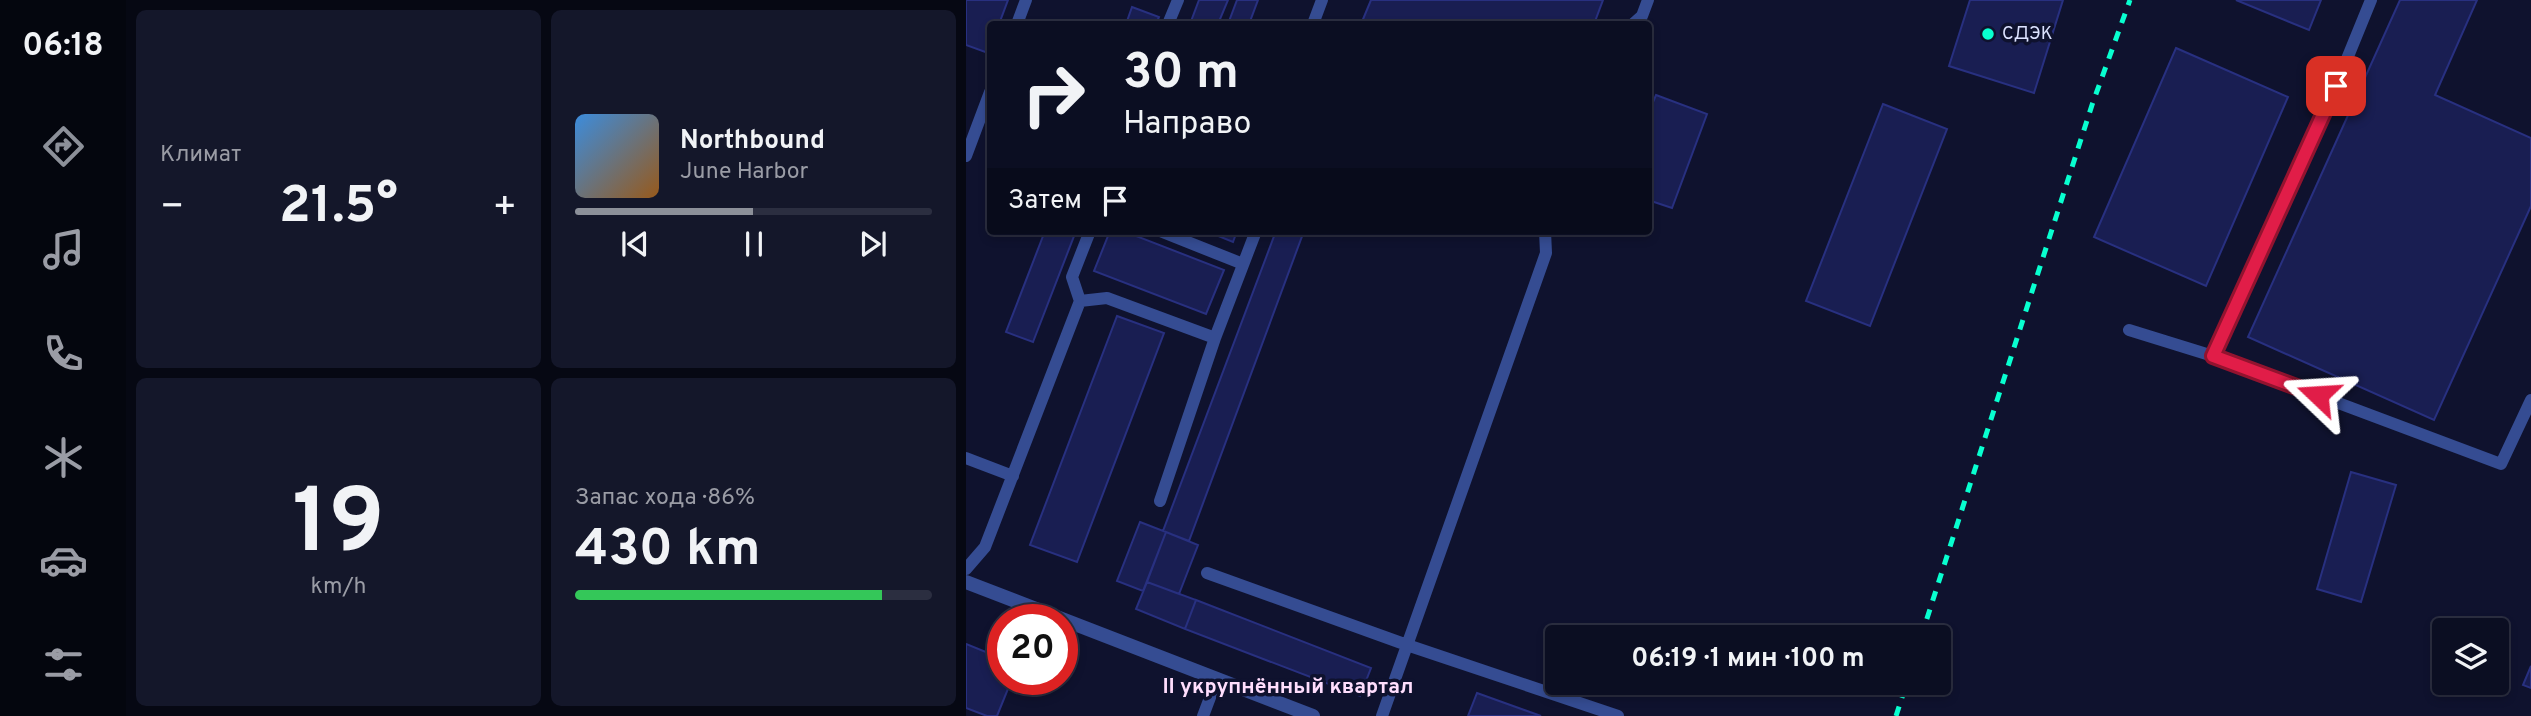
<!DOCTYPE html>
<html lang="ru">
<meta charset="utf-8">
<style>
body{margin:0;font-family:Overpass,sans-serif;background:#14172a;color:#f1f3f6;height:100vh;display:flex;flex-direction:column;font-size:26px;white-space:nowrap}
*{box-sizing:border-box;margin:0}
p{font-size:23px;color:#9a9ca5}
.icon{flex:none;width:38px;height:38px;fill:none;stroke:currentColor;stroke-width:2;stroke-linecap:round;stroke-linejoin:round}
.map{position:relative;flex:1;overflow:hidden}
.details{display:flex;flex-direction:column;gap:10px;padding:10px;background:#060813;width:840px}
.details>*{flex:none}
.guide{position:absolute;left:21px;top:21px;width:665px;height:214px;border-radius:7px;box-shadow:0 4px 10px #0003,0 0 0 2px #2b2e40;background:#0b0e22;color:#f1f3f6;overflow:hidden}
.fabs{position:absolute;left:1466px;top:618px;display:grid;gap:14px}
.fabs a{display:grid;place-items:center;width:77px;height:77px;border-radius:7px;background:#0b0e22;box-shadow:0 4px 10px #0003,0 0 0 2px #2b2e40;font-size:35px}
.speed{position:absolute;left:21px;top:604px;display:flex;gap:14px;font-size:35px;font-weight:700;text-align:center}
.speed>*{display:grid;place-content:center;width:91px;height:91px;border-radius:50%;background:#0b0e22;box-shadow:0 4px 10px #0003,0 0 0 2px #2b2e40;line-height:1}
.speed .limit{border:10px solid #d22;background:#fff;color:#111}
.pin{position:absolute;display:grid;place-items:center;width:60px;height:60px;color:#fff;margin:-30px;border-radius:14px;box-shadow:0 4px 10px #0006}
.me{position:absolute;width:77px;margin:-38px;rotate:290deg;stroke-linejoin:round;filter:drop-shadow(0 0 5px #0008)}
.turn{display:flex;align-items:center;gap:24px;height:147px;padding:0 21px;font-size:32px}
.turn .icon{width:91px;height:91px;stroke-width:2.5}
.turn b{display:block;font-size:49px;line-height:60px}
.then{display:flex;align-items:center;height:66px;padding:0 21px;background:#0003;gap:14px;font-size:26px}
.big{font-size:52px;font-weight:700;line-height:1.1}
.details .card{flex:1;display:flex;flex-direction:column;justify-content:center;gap:10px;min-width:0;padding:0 24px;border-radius:10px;background:#14172a}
.details .dial{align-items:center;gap:0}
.dial b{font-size:91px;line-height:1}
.song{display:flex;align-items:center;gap:21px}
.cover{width:84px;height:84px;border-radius:10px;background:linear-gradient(135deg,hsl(210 70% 55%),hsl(30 70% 35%))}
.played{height:7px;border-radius:4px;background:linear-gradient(90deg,#8c9099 50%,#2b2e40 50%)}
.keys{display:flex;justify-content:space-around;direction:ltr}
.heat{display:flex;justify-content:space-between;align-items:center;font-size:38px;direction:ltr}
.charge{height:10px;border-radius:5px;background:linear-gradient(90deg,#34c759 86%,#2b2e40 0)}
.details .tiles{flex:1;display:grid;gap:10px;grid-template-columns:repeat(2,1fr)}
.trip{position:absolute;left:579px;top:625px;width:406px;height:70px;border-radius:7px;background:#0b0e22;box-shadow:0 4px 10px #0003,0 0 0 2px #2b2e40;font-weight:700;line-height:70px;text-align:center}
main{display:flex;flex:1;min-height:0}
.tabs{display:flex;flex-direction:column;width:126px;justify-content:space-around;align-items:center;background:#04060e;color:#9a9ca5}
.tabs .icon{width:49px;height:49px}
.tabs .active{color:#8c9099}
.tabs b{font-size:32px;color:#f1f3f6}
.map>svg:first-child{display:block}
</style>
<main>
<nav class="tabs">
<b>06:18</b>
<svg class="icon active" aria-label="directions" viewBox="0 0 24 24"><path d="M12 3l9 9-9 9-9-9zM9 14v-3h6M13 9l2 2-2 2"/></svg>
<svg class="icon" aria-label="music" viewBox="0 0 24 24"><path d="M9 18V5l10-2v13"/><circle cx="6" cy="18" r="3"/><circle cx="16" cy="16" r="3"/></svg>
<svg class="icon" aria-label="phone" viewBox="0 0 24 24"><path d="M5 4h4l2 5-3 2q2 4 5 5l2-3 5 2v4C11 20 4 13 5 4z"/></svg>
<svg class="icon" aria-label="climate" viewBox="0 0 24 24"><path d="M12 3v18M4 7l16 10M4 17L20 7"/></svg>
<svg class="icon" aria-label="car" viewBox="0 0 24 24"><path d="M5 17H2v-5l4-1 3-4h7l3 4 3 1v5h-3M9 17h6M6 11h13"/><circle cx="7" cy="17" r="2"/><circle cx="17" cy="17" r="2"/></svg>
<svg class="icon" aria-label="filters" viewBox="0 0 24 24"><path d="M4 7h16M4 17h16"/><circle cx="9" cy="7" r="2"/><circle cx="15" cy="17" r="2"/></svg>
</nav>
<section class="details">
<div class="tiles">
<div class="card"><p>Климат</p>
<div class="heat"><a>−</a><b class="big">21.5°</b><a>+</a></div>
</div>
<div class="card">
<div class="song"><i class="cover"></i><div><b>Northbound</b><p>June Harbor</p></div></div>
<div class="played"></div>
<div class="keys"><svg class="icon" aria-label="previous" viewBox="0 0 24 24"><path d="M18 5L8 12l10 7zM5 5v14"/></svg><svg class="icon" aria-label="pause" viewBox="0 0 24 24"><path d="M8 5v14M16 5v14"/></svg><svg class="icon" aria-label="next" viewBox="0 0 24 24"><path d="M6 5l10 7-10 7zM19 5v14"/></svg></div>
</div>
<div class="card dial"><b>19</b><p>km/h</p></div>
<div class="card"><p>Запас хода · 86%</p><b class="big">430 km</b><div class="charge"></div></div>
</div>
</section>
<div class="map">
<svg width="1565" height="716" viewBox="0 0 1565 716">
<rect width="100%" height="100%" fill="#0f122e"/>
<path fill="#191e52" stroke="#283080" stroke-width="2" d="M0,0H42L33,24H24V47L22,53L0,45Z
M233,0H262L252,24H224Z
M271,0H292L283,24H262Z
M405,0H637L628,24H395Z
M1004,0H1097L1068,93L983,66Z
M1270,0H1355L1343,30Z
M1434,0H1511L1469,95L1565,138V206L1468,420L1282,337Z
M166,7L193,17L190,24H160Z
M1210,48L1322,97L1240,286L1128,237Z
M690,95L741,114L706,208L682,200V114Z
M917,104L981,129L904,326L840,301Z
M79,231H110L67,342L40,332Z
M144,231H172L170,236L258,270L240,314L128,271Z
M240,231H271L267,242Z
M310,231H338L223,541L197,531Z
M151,316L198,333L111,562L64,545Z
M1385,472L1430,485L1395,602L1351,589Z
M174,522L200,532L177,591L151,581Z
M200,532L232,545L213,594L181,582Z
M181,582L230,600L219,629L170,609Z
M230,600L405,668L394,696L219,629Z
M0,644L37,659V679H46L31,716H21L0,708Z
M1565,666V688L1557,685Z
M511,693L575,716H502Z"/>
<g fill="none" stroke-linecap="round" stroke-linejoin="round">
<path stroke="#354c92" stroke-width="12" d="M1405,0L1352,130L1247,356L1535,464L1565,400
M51,24L60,0
M202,24L212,0
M347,24L356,0
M667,24L676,16L682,0
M0,156L24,92
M194,231L277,264
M114,301L106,277L124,231
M1163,330L1247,356
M0,458L47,476
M194,501L249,338L290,231
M0,569L19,547L114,301L141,298L249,338
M241,573L441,645L652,716
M237,716L251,679
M416,716L580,253L579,231"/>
<path stroke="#354c92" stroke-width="14" d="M0,582L347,716"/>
<path stroke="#08ffd0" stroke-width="5" stroke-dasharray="10 9" stroke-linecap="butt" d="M955,637L1126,105L1164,0
M930,716L941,682"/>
</g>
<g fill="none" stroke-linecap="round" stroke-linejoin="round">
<g stroke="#92132f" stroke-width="18">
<path id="route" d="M1352,395L1247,356L1370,86"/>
</g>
<use href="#route" stroke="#e11d48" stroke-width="12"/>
</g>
<circle fill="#08ffd0" stroke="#0f122e" stroke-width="2.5" cx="1022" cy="34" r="7"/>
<g text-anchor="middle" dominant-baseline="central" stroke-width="7" stroke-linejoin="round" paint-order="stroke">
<g font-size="18" fill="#dce2ff" stroke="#0f122e" text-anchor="start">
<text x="1036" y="34">СДЭК</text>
</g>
<g font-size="21" font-weight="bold" fill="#ffdefd" stroke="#0f122e">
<text x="322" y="687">II укрупнённый квартал</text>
</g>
</g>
</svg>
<div class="fabs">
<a><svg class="icon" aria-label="layers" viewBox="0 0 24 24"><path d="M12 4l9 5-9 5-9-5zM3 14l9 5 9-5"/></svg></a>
</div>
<div class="speed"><div class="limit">20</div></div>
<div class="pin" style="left:1370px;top:86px;background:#d93025"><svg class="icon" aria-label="arrive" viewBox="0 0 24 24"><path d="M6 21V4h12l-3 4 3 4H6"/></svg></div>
<svg class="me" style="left:1352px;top:395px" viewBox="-20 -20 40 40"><path d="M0-17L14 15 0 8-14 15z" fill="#e11d48" stroke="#fff" stroke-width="4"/></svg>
<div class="trip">06:19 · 1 мин · 100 m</div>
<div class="guide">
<div class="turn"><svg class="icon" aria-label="right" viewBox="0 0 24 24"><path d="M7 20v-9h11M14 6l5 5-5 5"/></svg><div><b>30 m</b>Направо</div></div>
<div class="then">Затем<svg class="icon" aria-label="arrive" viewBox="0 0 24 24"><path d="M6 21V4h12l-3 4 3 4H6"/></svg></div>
</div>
</div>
</main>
